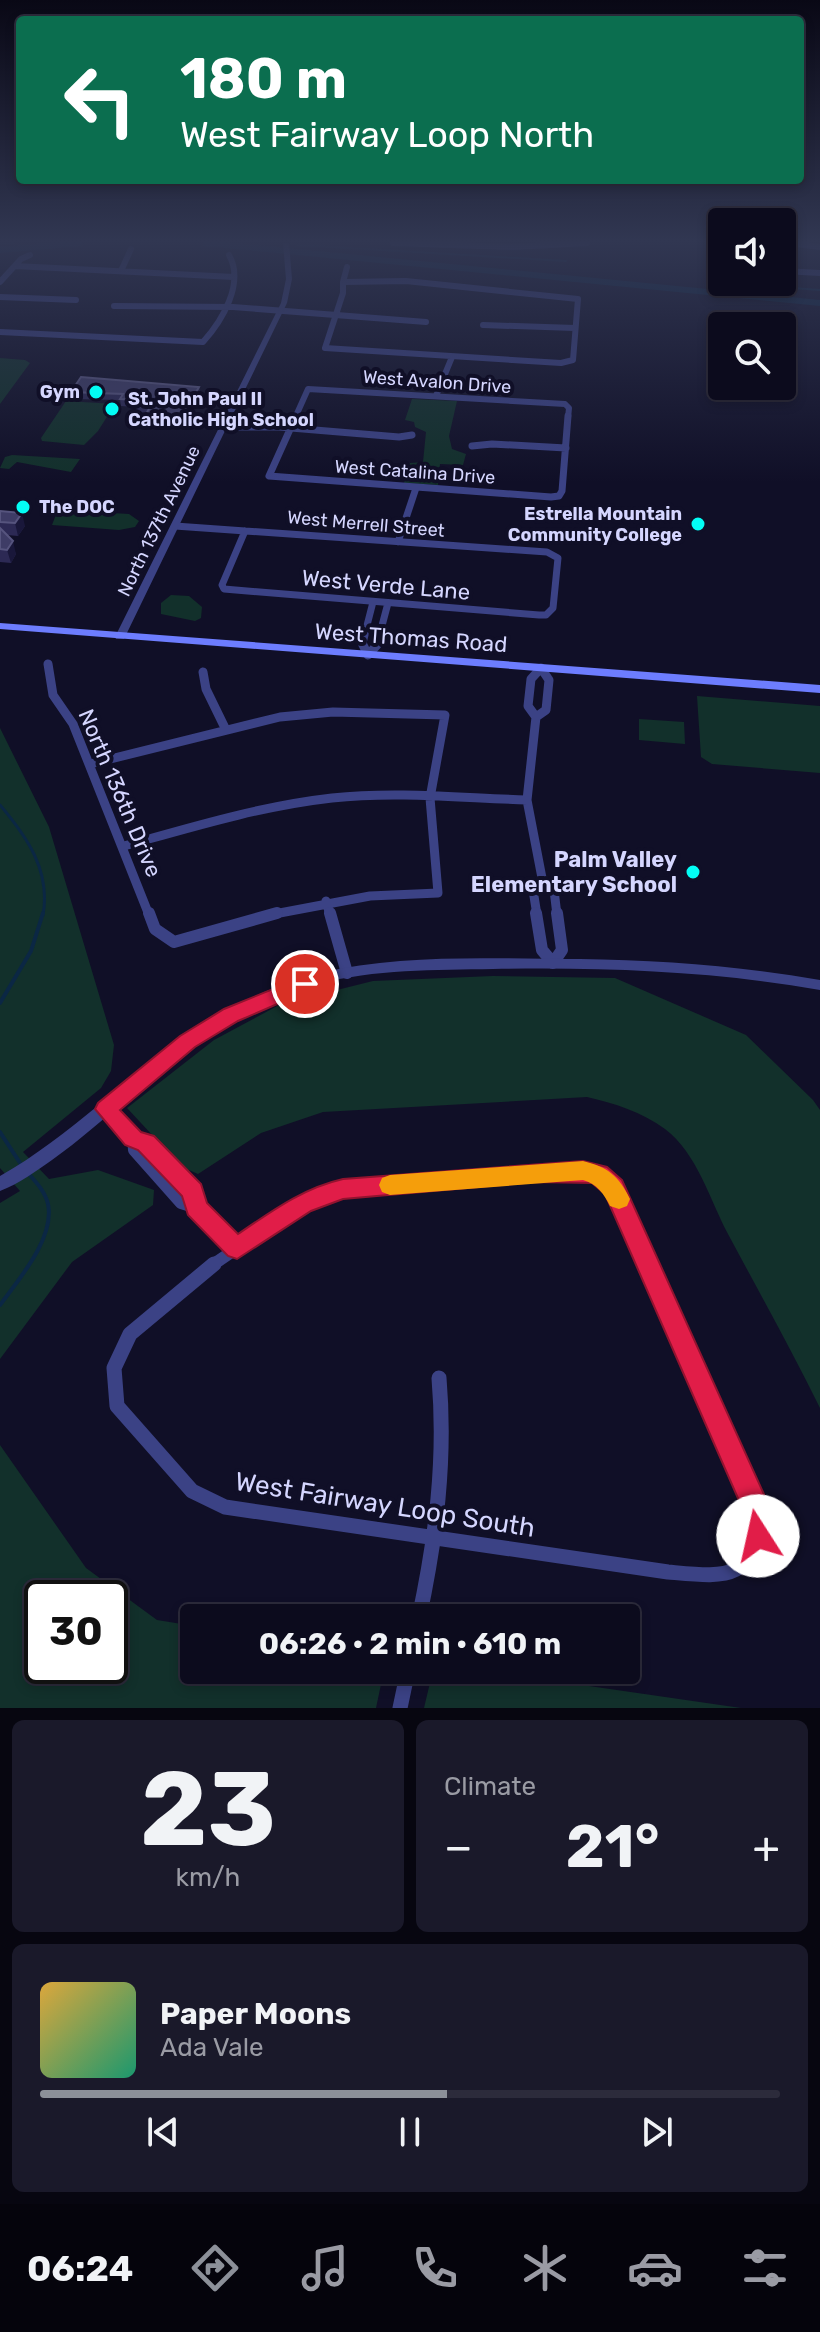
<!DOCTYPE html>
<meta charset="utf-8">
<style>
body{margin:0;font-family:Rubik,sans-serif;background:#1a192a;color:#f1f3f6;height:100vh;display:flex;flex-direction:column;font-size:30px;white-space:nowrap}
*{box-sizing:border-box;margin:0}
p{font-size:26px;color:#9a9ba4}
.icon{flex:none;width:44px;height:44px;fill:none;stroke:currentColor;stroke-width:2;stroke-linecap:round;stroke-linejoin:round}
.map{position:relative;height:1708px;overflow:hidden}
.side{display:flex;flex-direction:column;gap:12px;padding:12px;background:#070610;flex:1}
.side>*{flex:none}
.guide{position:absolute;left:16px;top:16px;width:788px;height:168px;border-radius:8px;box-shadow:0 4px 12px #0003,0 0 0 2px #2c2b3b;background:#0b6e4f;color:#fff;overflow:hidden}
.tools{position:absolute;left:708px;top:208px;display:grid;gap:16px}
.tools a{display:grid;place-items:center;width:88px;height:88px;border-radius:8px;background:#0c0b1d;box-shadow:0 4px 12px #0003,0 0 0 2px #2c2b3b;font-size:40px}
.speed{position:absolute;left:24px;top:1580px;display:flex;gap:16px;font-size:40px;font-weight:700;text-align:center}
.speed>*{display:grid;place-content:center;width:104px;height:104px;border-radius:50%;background:#0c0b1d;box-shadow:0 4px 12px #0003,0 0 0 2px #2c2b3b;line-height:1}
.speed .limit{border:4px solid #111;border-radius:12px;background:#fff;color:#111}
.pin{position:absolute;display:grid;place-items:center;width:68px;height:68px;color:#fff;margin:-34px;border:4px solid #fff;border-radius:50%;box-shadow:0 2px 8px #0007}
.me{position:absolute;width:88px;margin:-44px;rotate:350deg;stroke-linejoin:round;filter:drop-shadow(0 0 6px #0008)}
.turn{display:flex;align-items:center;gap:28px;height:168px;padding:0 32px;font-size:36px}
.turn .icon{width:104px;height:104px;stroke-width:2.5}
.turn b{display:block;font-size:56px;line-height:68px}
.big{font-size:60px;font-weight:700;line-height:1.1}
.side .card{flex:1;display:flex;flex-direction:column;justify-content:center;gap:12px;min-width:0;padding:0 28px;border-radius:12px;background:#1a192a}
.side .dial{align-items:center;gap:0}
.dial b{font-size:104px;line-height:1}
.song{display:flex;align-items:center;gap:24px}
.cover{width:96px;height:96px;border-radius:12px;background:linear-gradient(135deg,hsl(40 70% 55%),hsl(160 70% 35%))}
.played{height:8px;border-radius:4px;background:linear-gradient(90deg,#8c9099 55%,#2c2b3b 55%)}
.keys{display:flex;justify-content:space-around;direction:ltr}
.heat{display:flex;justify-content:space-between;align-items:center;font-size:44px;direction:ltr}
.side .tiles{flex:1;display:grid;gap:12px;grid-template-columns:1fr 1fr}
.card:last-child{grid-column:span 2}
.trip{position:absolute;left:180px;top:1604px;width:460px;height:80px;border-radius:8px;background:#0c0b1d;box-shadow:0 4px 12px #0003,0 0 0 2px #2c2b3b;font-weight:700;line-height:80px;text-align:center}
.dock{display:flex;height:128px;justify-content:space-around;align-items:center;background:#05040c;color:#9a9ba4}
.dock .icon{width:56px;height:56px}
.dock .on{color:#8c9099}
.dock b{font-size:36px;color:#f1f3f6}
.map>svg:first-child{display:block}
</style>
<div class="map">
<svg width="820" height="1708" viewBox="0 0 820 1708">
<rect width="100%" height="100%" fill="#100f27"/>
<path fill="#12302b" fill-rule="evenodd" d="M0,358L25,360L30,363L0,404Z
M412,399L457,401L449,436L452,449L466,454L463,465L440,464L438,485L404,483L410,463L423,462L426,432L415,427L414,422L405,420Z
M66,401L115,404L98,431L84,445L42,441L41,438Z
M12,455L80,459L71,472L17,462L9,469L0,468L5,457Z
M63,510L129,514L139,521L135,527L119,530L52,525L57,512Z
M171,595L189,596L202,607L201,618L195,621L161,614V603Z
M697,696L820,706V773L712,764L701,757Z
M639,719L684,722L685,744L639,740Z
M0,728L49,827L114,1045L111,1071L101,1088L23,1152L49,1179L98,1170L154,1190L153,1205L72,1262L0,1359V1203L20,1191L0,1168Z
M493,976L615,978L746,1035L813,1100L820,1110V1408C791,1349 759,1292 728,1234C710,1200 697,1153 665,1129C642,1112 614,1103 587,1097L323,1112L261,1133L198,1174L182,1167L127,1108L214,1040L281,1004L373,981Z
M0,1445L86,1568L157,1620L194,1626V1670H384L376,1708H0ZM42,1598H110V1666H42Z
M433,1670H478L741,1708H424Z"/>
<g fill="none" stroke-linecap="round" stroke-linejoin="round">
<path stroke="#0b2744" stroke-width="2" d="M0,244L14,243
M298,245L566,261
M754,282L765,286L820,290"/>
<path stroke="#0b2744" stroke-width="3" d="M0,805C27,837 51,871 43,915"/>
<path stroke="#0b2744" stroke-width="4" d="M0,1003L31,951L43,913
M0,1132L22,1166
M0,1305C19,1279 55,1238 48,1204C45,1191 35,1181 27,1172"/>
<path stroke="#0b2744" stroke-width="6" d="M205,243L820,303
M0,250L80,243"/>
<path stroke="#3b4285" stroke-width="6" d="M393,243L513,247L587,243
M789,243L820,247
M15,266L234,277
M121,271L131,249
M784,271L820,273
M406,281L578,299L573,360L561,363L325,348L343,293V282Z
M0,282L21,259L30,255
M343,282L347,267
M0,297L76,300
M114,306L233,307L426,322
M483,325L575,328
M0,332L203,342C222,321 245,283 229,255
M436,396L452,357
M295,418L308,389L565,404L569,408L568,418"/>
<path stroke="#3b4285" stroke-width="7" d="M296,416L269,476L551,497L559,496L562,491L568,416
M223,427H279L399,437L412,435
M472,446L492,444L566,448
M175,526L547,552L558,558L553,608L546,615H539L224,589L222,585L245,531
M398,542L416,488
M364,637L373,602
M379,637L388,603"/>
<path stroke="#3b4285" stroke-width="9" d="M364,635L362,643L368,655L377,645L380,635
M48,664L53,695L73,724L149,915
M541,668L549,680L546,710L536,717L528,706L531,679Z
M203,672L206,689L226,730
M536,717L527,800L542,878
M90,764L280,717L333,712L445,715L430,798L438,893L370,896L269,915
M124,846C192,827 261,806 332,798C397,791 462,798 527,800
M542,878L554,890L557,915
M326,901L330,915
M537,915L533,890L542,878"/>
<path stroke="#3b4285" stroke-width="12" d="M149,913L155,929L174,942L277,913
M330,913L347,973
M536,913L542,950L553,963L562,950L557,913
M106,1109L133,1138L146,1143L193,1191L197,1208
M133,1138L134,1150L181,1203L197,1208L237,1248
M211,1266L303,1203L323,1193L583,1170C622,1180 633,1232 648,1266"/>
<path stroke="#3b4285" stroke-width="15" d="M214,1264L130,1334L114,1368L117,1406L192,1491L225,1507L668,1572C725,1577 757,1583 757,1511L647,1264
M419,1618C436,1538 446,1460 439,1378
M400,1708L408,1670"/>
<path fill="#3b4285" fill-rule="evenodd" d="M283,243H289L292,279L287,303L125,637L124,639H116L115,637L281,303L286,279Z
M580,959C661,960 740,966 820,980V990C712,971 603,967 493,969C435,970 375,969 318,984C279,994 243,1014 209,1035C152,1071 107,1121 52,1160C36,1171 19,1184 0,1191V1176C71,1136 126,1076 194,1031C232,1005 275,984 320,973C403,953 496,959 580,959Z"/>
<path fill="#6d7dfe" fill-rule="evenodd" d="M0,623L820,685V693L0,629Z"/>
</g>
<path fill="#2c2954" d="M199,387L200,393L185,421L174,423L147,421L146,413H137L136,407L121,406L120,400L72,399L71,392Z
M0,511L25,526L18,536L7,535L16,554L11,563L0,562Z"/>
<path fill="#19173a" d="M199,387L200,393L185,421L174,423V416Z
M22,513L25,526L18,536L15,523Z
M13,541L16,554L11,563L7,550Z"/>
<path fill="#3e3c66" stroke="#56547e" stroke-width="2" d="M81,377L199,387L184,414L174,416L146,414L150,407L136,406L140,400L120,399L123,394L71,392Z
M0,511L22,513L15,523L0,522Z
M0,528L13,541L7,550L0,549Z"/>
<linearGradient id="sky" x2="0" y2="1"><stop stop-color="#090815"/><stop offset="0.5" stop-color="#313752"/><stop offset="1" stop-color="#313752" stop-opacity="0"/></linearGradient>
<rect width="820" height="482" fill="url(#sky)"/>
<path fill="#e11d48" stroke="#92132f" stroke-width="2" d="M305,976L312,978L315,984L312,989L238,1021L195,1047L120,1110L141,1132L154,1136L201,1184L207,1203L238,1234C272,1211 303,1188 343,1179L583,1161L607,1167L622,1180L767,1501C773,1516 774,1532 768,1546L758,1550L749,1546L744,1536V1512L605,1194L592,1183L537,1182L343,1199L311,1211L237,1259L228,1256L188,1215L182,1196L138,1150L125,1145L95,1109L98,1103L180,1036L224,1009Z"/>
<path fill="#f59e0b" d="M583,1161C608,1167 619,1176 630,1199L627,1206L619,1209L610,1206C604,1194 597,1184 583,1180L390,1195L382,1192L379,1185L382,1178L390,1175Z"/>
<g fill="#03fdf5" stroke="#100f27" stroke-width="3">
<circle cx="96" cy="392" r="8"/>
<circle cx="112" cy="409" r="8"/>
<circle cx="23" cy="507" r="8"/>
<circle cx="698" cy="524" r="8"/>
<circle cx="693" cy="872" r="8"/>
</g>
<g text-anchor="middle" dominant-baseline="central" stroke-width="8" stroke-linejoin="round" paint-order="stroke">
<g font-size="18" fill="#d5d6ff" stroke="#100f27">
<text transform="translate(437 382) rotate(4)">West Avalon Drive</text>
<text transform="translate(415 472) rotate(4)">West Catalina Drive</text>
<text transform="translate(159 521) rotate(-64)">North 137th Avenue</text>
<text transform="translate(366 524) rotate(5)">West Merrell Street</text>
</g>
<g font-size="18" font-weight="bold" fill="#d5d6ff" stroke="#100f27" text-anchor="end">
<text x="80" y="392">Gym</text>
<text x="128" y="399" text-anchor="start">St. John Paul II<tspan x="128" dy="21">Catholic High School</tspan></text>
<text x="39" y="507" text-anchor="start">The DOC</text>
<text x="682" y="514">Estrella Mountain<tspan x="682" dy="21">Community College</tspan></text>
</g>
<g font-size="22" fill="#d5d6ff" stroke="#100f27">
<text transform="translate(386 585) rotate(5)">West Verde Lane</text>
<text transform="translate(411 638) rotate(4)">West Thomas Road</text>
<text transform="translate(120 793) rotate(67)">North 136th Drive</text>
</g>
<g font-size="22" font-weight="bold" fill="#d5d6ff" stroke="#100f27" text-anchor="end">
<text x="677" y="859">Palm Valley<tspan x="677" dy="25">Elementary School</tspan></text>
</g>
<g font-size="26" fill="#d5d6ff" stroke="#100f27">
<text transform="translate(385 1505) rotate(9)">West Fairway Loop South</text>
</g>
</g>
</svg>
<div class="tools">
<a><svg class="icon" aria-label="sound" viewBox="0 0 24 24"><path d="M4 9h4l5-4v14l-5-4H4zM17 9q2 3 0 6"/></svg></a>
<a><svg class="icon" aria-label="search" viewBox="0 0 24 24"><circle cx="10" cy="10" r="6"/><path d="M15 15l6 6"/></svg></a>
</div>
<div class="speed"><div class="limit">30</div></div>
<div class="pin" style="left:305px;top:984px;background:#d93025"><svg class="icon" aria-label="arrive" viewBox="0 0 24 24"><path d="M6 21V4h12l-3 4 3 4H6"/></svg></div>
<svg class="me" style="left:758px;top:1536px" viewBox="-20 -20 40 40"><circle r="19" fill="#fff"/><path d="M0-13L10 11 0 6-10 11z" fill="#e11d48"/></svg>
<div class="trip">06:26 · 2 min · 610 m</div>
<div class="guide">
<div class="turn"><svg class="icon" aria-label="left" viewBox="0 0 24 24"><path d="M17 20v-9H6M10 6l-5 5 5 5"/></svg><div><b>180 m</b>West Fairway Loop North</div></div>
</div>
</div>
<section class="side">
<div class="tiles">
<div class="card dial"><b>23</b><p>km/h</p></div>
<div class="card"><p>Climate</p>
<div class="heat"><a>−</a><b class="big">21°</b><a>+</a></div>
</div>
<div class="card">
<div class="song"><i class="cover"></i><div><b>Paper Moons</b><p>Ada Vale</p></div></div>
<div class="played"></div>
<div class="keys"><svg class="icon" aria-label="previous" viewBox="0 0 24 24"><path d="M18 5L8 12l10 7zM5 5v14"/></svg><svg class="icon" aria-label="pause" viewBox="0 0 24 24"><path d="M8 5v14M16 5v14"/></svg><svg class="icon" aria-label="next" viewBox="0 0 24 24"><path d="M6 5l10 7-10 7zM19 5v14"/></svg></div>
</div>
</div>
</section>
<nav class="dock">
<b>06:24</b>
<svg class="icon on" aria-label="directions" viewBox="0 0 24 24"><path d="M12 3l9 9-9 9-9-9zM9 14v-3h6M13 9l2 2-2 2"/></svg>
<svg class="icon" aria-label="music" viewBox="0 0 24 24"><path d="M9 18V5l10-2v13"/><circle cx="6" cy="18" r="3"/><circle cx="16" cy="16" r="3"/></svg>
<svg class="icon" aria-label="phone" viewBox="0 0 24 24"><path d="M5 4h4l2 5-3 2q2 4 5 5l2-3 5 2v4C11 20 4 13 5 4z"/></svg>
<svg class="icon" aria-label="climate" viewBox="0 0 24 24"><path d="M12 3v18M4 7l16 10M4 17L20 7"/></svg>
<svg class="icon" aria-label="car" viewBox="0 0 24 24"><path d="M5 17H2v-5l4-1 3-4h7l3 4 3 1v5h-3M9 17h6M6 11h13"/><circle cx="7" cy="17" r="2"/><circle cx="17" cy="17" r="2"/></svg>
<svg class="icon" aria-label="filters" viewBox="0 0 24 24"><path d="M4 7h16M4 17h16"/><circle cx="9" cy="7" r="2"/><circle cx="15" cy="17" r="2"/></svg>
</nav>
